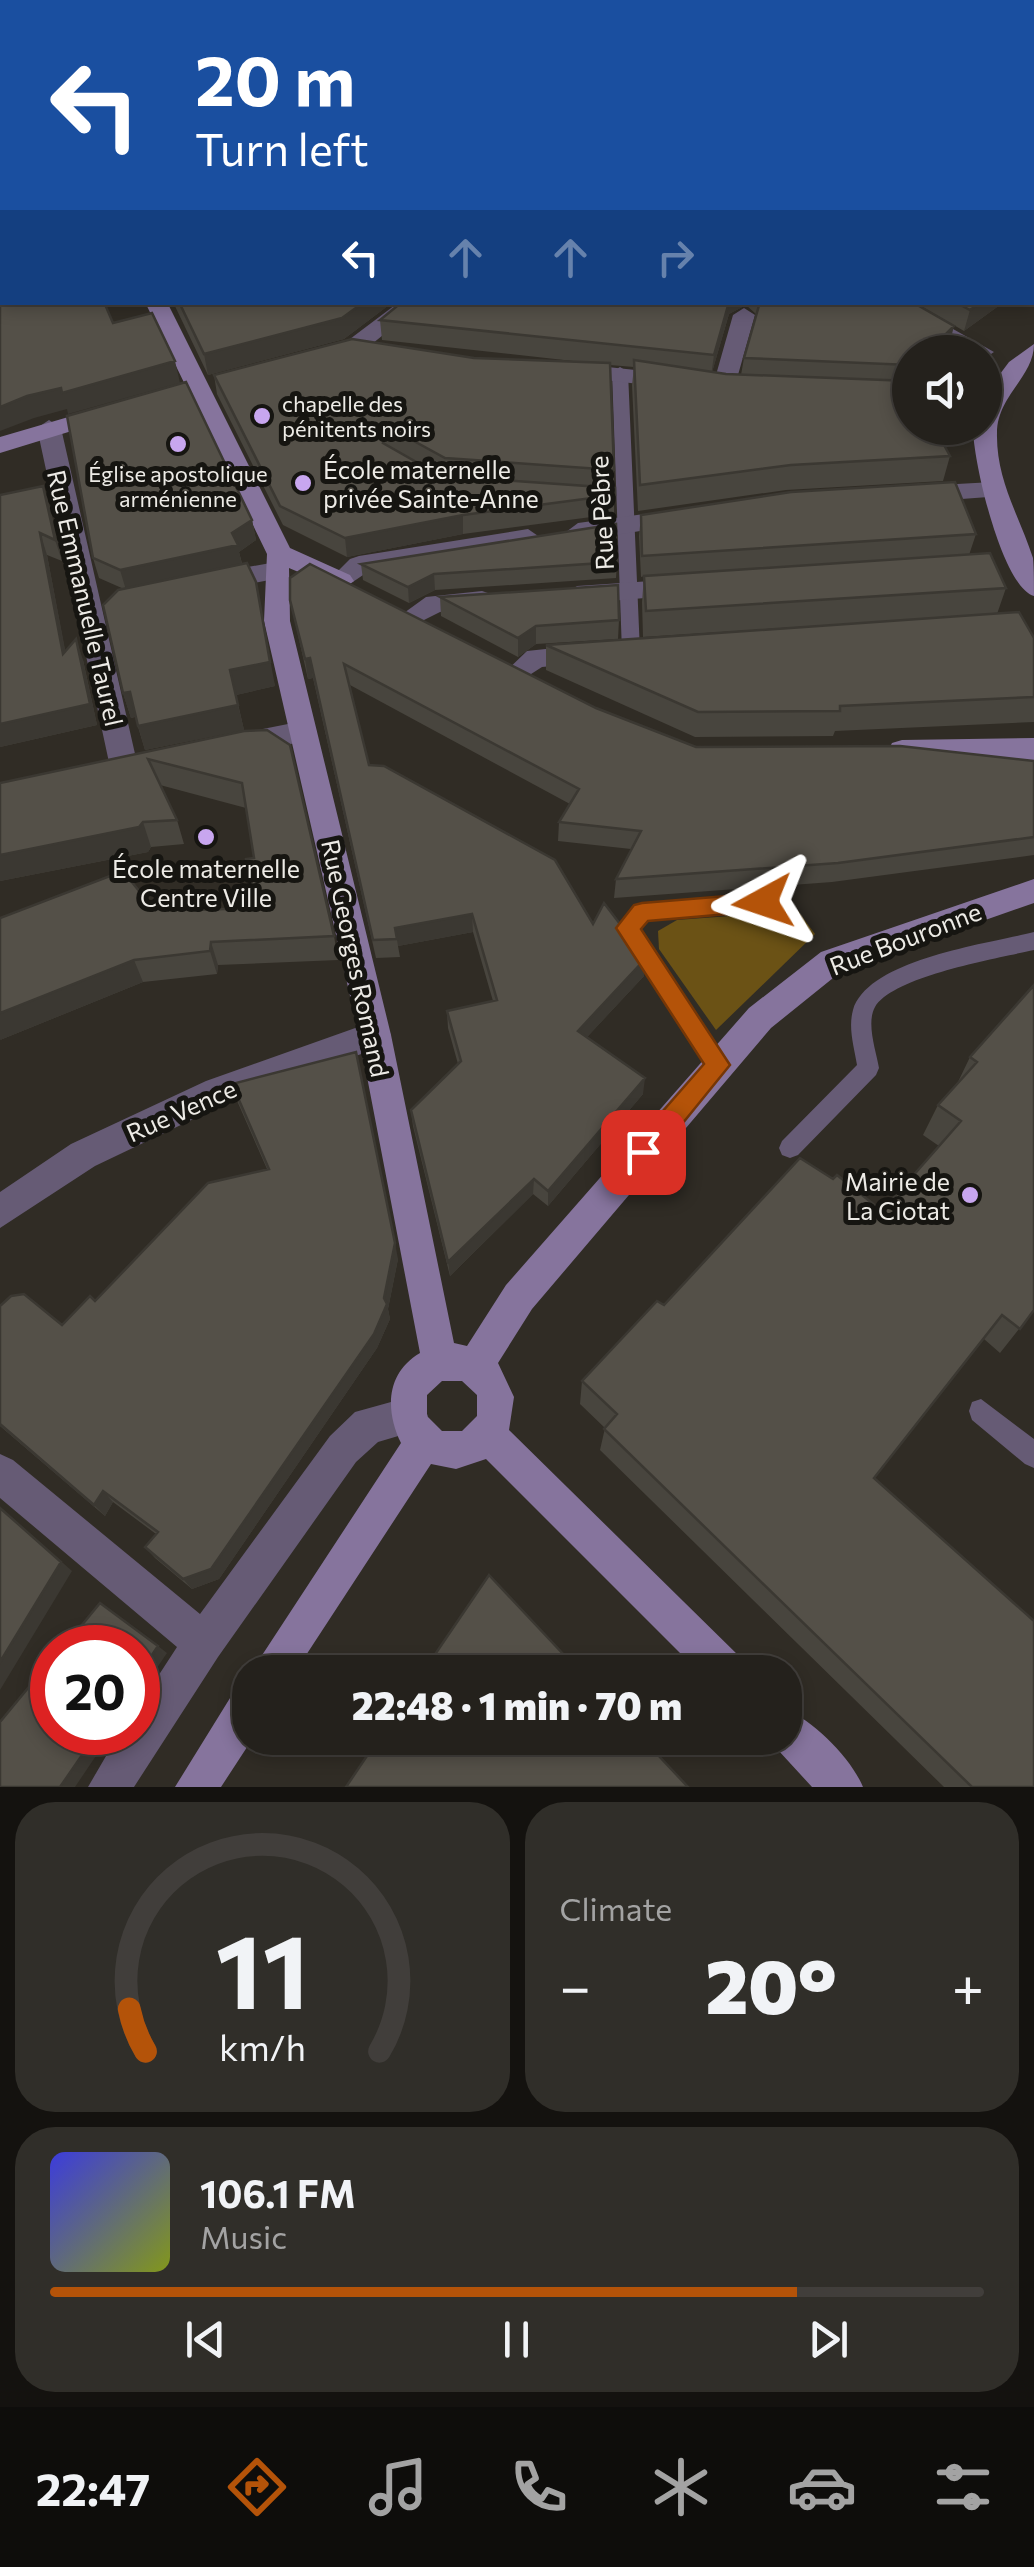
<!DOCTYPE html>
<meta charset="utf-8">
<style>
body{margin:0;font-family:Commissioner,sans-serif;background:#302e29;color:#f1f3f6;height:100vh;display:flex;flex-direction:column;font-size:38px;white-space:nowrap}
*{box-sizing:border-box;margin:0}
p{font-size:32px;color:#a3a3a3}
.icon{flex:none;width:55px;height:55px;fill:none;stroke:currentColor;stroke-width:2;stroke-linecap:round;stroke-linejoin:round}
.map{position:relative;height:1787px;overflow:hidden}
.side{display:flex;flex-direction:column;gap:15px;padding:15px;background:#14120f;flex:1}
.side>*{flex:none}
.banner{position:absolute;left:0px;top:0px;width:1035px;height:305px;box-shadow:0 5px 15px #0003,0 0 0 2px #413e3b;background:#1a4fa0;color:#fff;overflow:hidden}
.tools{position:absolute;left:892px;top:335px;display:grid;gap:20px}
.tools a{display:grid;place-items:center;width:110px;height:110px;border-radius:50%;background:#24211c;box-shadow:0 5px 15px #0003,0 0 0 2px #413e3b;font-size:50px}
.speed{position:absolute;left:30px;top:1625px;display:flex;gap:20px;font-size:50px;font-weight:700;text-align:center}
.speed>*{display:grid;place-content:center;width:130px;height:130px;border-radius:50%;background:#24211c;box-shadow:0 5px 15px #0003,0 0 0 2px #413e3b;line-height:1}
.speed .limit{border:15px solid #d22;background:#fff;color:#111}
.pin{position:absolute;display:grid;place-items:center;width:85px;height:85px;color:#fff;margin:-42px;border-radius:20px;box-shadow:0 5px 15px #0006}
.me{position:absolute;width:110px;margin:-55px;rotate:265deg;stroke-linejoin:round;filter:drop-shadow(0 0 8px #0008)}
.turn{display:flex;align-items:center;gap:35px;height:210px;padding:0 30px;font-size:45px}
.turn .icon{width:130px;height:130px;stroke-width:2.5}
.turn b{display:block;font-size:70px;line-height:85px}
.lanes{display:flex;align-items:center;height:95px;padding:0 30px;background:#0003;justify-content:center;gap:50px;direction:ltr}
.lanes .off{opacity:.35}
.big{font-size:75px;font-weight:800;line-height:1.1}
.side .tile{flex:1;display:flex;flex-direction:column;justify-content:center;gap:15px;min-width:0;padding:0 35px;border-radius:40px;background:#302e29}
.side .dial{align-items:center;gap:0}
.dial svg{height:260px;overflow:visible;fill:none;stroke:#413e3b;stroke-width:7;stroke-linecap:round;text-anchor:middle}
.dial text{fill:#f1f3f6;stroke:none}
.song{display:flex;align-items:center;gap:30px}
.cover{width:120px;height:120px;border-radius:15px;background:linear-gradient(135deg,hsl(240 70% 55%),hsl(70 70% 35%))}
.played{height:10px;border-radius:5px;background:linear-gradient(90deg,#b45309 80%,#413e3b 80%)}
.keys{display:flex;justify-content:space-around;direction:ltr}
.heat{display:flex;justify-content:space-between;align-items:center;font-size:55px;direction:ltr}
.side .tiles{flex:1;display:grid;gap:15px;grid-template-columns:1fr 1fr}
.tile:last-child{grid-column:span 2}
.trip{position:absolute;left:232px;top:1655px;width:570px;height:100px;border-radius:40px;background:#24211c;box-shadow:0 5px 15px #0003,0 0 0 2px #413e3b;font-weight:800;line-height:100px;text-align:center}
.dock{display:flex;height:160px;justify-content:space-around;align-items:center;background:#0e0d0b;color:#a3a3a3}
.dock .icon{width:70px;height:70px}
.dock .current{color:#b45309}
.dock b{font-size:45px;color:#f1f3f6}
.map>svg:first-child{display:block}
</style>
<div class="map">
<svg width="1034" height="1787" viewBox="0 0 1034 1787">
<rect width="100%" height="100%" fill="#302c25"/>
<path fill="#6b5215" d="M798,911L815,934L716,1030L659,949L658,931L677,920Z"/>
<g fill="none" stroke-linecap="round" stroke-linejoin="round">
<path fill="#665b75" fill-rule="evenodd" d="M620,367L628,372L640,652L631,658L622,652L612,372Z
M763,894L770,896L773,902L770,908L763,910L647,920L640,929L726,1058L729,1065L726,1072L718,1075L710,1072L618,928L635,906L642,904Z
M1034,932V950C999,958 893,976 875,1007C866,1023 876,1051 879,1068L876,1075L798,1155L790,1158L782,1155L779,1148L782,1141L857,1065C854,1047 848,1028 853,1010C868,959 987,944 1034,932Z
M981,1399L1034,1439V1468L1025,1464L972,1420L969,1411L972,1402Z"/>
<path fill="#665b75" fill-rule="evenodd" d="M399,302H424L362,352L327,361L316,354L346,342Z
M877,302H905L994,352L985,358V352H967Z
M744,308L755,315L734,389L723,396L715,394L712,389L733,315Z
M570,363L673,374L684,381L673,388L562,375L559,370Z
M49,420L61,428L138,767L134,775H114L110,767L37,428Z
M993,482L1002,484L1005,490L1002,496L921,502L909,494L921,486Z
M681,509L693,517L690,523L578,541L566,532L578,523Z
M528,529L541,538L537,544L366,573L341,590L328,581L350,559L359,556Z
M276,562L285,565L289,571L285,577L214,591L201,582L214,573Z
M681,579L694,588L690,594L577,604L564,595L577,586Z
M482,591L491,594L495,600L491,606L440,612L410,627L397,618L426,597Z
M583,645L592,648L596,655L592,662L542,667L517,683L504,673L527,651Z
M303,721L313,725L317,732L313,739L238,756L228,753L224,745L228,737L238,734Z
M375,1021L386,1025L391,1035L386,1045L229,1102L95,1166L0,1228V1192L71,1144L206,1081Z
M409,1397L422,1403L428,1416L422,1429L378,1442L356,1462L218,1657L134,1787H88L120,1732H138V1707L177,1647L0,1498V1454L13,1460L200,1614L330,1436L355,1412Z"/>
<path fill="#86749d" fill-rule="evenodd" d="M0,164L2,165V178L0,177Z
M145,302H167L290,548L350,575L354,581L341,590L289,568L290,621L391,1035L454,1343L467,1346L506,1285L749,1008L821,952L1034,879V903L843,970L771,1028L532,1309L498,1363L514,1397L509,1430L741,1658L747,1672H699L486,1459L456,1469L431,1464L295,1672H251L401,1443C385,1410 386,1373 420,1353L359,1035L264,621L267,554ZM442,1381H462L477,1395V1416L462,1431H442L427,1416V1395Z
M1034,344C1034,377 997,396 997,433C996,480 1019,515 1033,558C1034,569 1034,584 1034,596C1002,587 973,461 973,428H985V394L1009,362Z
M106,406L114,408V418L0,453V437Z
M1034,738V760L902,762L892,759L888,751L892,743L902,740Z
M250,1684L253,1738L221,1787H175L235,1690Z
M785,1709C814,1721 851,1758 863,1787H812L767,1738H785Z"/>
</g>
<path fill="#48453e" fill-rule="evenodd" d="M0,70L2,71V159L0,157Z
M173,302H393L344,339L208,375Z
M402,302H912L949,346L943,352H910V428L950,456L943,481L786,490L638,511L632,385L634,367L610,365L614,470V514L463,534L347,557L283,525L217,394L214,375L474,358L582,362L382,340L380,320ZM746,305L756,314L744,358L741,375L712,372L729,314Z
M914,302H1004L964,331Z
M43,486L50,508L62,561L47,555L65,651L83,660L97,725L0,747Z
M641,515L976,534L969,555L1006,588L997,614L643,637L642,602L644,576L641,577L639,536Z
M252,520L256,540L239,552L275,686L236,695L244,730L145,750L135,717L131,718L123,693L124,589L99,578L93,558Z
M617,562L616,578L435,590L409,603L363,580L361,564Z
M440,597L619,620L618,639L536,644L518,657L441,616Z
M290,600L596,708L696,747L1034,761V855L832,882L614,898L616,879L631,849L558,841L559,822L570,804L350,685L369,765L593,924L644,976L587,1037L643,1094L548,1206L533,1194L450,1276L413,1126L411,1110L458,1064L448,1028L447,1011L493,1001L473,932L398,946L400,957L376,958L313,678L308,679Z
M1034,638V722L835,731L833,736L695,737L546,670V645Z
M244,731L334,936L338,960L218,965L217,974L143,982L0,1040L148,902L196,910L252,908L254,858L246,808L160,785L177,820L184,844L151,847L148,852L0,881V783Z
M1034,985V1310L1000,1353L984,1339L874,1478L1034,1787H944L600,1450L605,1428L580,1404L582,1381L664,1305L882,1211L939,1146L923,1135L938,1105L957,1084L970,1057Z
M232,1084L398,1259L388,1309L390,1319L377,1348L219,1579L192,1589L155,1558L145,1547L156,1534L113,1502L105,1516L0,1426V1306L62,1325L267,1169L238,1103Z"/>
<path fill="#3b3832" d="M155,0H182L179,2H152Z
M364,302H393L344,339L208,375L204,354Z
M729,302H746V305L729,314L711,376L714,355Z
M981,302H1004L964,331L970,310Z
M954,326L949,346L943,352H928Z
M175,361L180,383L68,414L67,409L34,418L0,431V407L27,396Z
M43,486L50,508L62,561L55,540Z
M463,515V534L347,557L345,538Z
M252,520L256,540L239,552L242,565L126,590L120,570L232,533Z
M40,533L47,555L70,675L63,654Z
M434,574L435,590L409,603L408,587Z
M256,582L275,686L236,695L230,670Z
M536,626V644L518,657V638Z
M76,639L83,660L97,725L0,747V724Z
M310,658L313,678L308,679L305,659Z
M130,692L137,716L131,718L123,693Z
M238,705L244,730L145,750L138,726Z
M143,822L151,847L148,852L0,881V855Z
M472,914L473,932L398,946L395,928Z
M211,942L218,965L217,974L210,951Z
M646,958L644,976L577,1048L578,1031Z
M134,960L143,982L0,1040V1013Z
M645,1078L643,1094L548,1206V1191Z
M534,1179L533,1194L450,1276L448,1262Z
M395,1243L398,1259L388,1309L390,1319L377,1348L219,1579L192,1589L183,1579L384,1298Z
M103,1491L113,1502L105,1516L94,1505Z
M0,1507L72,1571L0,1690Z
M158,1646L167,1653L138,1696V1676Z
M98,1732H112L75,1787H60Z"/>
<path fill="#545048" stroke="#3b3832" stroke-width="2.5" d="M84,0H155L152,2H82Z
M185,0H1034V269L1032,267V2H185Z
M0,70L2,71V141L0,139Z
M2,226V302H104L113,323L152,313L175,361L62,393L61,388L27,396L0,407V228Z
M179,302H364L342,318L204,354Z
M402,302H729L714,355L380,320Z
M760,302H912L954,326L928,352H910V365L744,358Z
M955,302H981L970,310Z
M352,339L474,358L610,363L614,470L445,458L401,434H388L383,443L441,476L615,488V495L463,515L345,538L280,506L214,375Z
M634,360L726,374L910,381V428H935L950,456L791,465L640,485Z
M186,382L252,520L232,533L238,545L120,570L93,558L67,416Z
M955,482L976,534L642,556L641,515L791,492Z
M43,486L55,540L40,533L63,654L76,639L90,704L0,724V495Z
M616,524L617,562L434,574L408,587L361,564Z
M990,553L1006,588L646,611L644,576Z
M247,563L256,582L270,662L230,670L238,705L138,726L130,692L123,693L103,605L118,590Z
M310,564L596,708L696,747L900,746L1034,761V837L838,863L616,879L641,831L559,822L579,789L344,664L369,765L384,766L555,860L593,924L604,903L646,958L578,1031L645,1078L548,1191L534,1179L448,1262L411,1110L461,1061L447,1011L497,1000L472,914L395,928L397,939L373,940L310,658L305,659L290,600V578Z
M618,585L619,620L536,626L518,638L440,597Z
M1019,612L1034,638V697L840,706V711L698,712L546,645Z
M267,730L290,745L334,936L211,942L210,951L134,960L0,1013V918L123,871L148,902L196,910L252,908L246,859L254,858L242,783L148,759L177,820L143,822L139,827L0,855V783L244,731Z
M1034,985V1310L1020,1329L1002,1315L874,1478L1034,1621V1787H972L604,1429L617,1414L582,1381L657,1301L664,1305L800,1158L833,1179L837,1175L882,1211L961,1121L938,1105L977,1062L970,1057Z
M356,1052L395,1243L384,1298L387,1304L374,1334L211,1569L183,1579L145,1547L158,1532L103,1491L94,1505L0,1424V1306L11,1296L24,1294L62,1325L90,1296L95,1301L208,1183L269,1169L232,1084Z
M0,1508L61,1562L0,1662Z
M489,1575L580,1672H423Z
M100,1603L158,1646L138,1676V1648H63Z
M52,1659V1732H98L60,1787H0V1722Z
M379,1738H642L688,1787H346Z"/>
<path fill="#b45309" stroke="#753606" stroke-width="2.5" d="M763,893L774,902L763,911L648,921L641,929L730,1065L652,1161H634L631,1152L634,1144L704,1064L616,928L634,905L642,903Z"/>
<g fill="#c8a6ef" stroke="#161511" stroke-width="4">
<circle cx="262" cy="416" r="10"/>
<circle cx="178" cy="444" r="10"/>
<circle cx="303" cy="483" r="10"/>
<circle cx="206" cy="837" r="10"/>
<circle cx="970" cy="1195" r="10"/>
</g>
<g text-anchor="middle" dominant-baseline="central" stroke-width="10" stroke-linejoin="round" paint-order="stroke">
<g font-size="22" fill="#edebe6" stroke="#161511" text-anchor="start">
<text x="282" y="403">chapelle des<tspan x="282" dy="25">pénitents noirs</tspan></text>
<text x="178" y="473" text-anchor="middle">Église apostolique<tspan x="178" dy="25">arménienne</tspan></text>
</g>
<g font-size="25" fill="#edebe6" stroke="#161511" text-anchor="start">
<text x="323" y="469">École maternelle<tspan x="323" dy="29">privée Sainte-Anne</tspan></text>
<text x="206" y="868" text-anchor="middle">École maternelle<tspan x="206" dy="29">Centre Ville</tspan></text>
<text x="950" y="1181" text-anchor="end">Mairie de<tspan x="950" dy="29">La Ciotat</tspan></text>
</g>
<g font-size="25" fill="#edebe6" stroke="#161511">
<text transform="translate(601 513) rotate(-93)">Rue Pèbre</text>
<text transform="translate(86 598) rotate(77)">Rue Emmanuelle Taurel</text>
<text transform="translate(905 938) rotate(-21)">Rue Bouronne</text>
<text transform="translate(356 958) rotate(78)">Rue Georges Romand</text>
<text transform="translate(181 1110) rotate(-24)">Rue Vence</text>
</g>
</g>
</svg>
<div class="tools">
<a><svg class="icon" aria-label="sound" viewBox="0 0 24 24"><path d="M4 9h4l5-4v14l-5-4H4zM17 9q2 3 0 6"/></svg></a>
</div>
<div class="speed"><div class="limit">20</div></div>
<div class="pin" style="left:643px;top:1152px;background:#d93025"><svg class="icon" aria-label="arrive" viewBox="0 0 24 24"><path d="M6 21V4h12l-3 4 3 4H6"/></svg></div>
<svg class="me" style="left:763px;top:902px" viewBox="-20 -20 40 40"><path d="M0-17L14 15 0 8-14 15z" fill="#b45309" stroke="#fff" stroke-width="4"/></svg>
<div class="trip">22:48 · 1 min · 70 m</div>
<div class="banner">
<div class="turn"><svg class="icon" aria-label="left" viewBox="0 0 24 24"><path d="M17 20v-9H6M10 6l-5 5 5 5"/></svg><div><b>20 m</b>Turn left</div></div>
<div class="lanes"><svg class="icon" aria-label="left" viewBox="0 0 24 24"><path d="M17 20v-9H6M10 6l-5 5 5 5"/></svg><svg class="icon off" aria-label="ahead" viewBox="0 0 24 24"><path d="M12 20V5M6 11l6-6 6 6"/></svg><svg class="icon off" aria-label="ahead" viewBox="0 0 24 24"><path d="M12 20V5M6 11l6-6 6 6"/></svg><svg class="icon off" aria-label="right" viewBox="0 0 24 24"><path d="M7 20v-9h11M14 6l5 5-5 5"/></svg></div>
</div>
</div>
<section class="side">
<div class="tiles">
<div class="tile dial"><svg viewBox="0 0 100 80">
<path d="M14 69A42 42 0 1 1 86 69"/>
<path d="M14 69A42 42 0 0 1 9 56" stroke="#b45309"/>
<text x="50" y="56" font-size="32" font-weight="700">11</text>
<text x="50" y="72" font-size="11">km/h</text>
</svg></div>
<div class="tile"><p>Climate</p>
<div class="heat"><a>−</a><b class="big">20°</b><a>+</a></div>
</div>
<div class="tile">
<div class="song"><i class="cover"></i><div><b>106.1 FM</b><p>Music</p></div></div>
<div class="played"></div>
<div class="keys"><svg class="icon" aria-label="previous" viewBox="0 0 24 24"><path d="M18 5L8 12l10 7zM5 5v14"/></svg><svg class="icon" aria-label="pause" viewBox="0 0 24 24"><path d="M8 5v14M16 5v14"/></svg><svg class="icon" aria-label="next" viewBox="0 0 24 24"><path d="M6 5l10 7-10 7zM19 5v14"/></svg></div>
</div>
</div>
</section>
<nav class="dock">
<b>22:47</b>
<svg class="icon current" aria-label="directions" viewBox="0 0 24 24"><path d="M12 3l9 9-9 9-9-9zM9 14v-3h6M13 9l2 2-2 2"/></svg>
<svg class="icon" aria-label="music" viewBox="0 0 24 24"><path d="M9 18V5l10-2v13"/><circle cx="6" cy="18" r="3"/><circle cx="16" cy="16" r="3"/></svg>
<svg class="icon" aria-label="phone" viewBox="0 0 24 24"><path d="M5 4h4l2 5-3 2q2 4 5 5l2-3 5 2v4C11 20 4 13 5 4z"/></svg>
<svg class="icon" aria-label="climate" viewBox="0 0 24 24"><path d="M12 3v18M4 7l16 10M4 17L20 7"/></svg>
<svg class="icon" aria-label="car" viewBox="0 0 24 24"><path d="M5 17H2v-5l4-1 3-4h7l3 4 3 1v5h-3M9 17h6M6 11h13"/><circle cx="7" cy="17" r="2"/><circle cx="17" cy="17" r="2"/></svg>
<svg class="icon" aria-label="filters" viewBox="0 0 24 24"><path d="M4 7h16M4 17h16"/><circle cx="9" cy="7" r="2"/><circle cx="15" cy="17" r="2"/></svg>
</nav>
